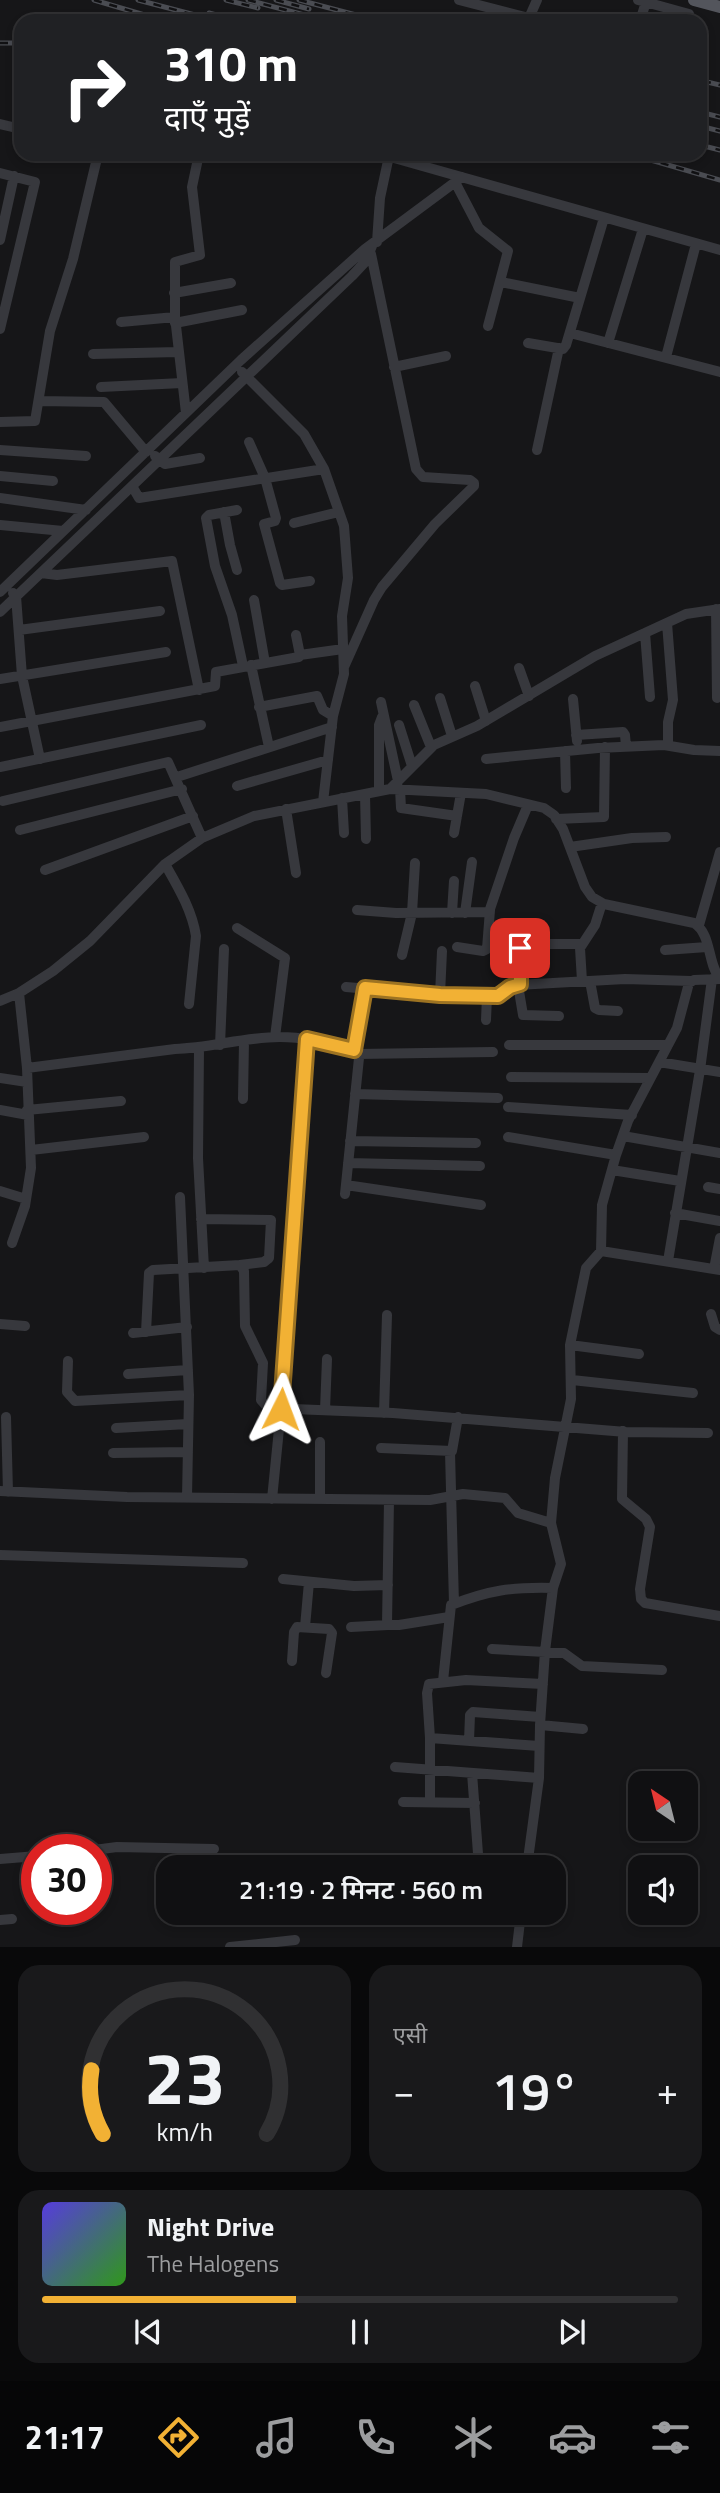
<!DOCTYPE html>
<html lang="hi">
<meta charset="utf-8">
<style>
body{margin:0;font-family:"Titillium Web","Noto Sans Devanagari",sans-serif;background:#19191b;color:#f1f3f6;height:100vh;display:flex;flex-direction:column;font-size:26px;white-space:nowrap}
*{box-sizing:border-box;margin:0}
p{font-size:23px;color:#9c9d9f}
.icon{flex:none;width:38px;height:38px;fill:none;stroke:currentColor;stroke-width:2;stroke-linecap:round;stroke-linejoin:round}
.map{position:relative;height:1947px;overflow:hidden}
.drawer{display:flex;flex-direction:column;gap:18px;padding:18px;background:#09090a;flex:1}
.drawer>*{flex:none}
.banner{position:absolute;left:14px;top:14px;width:693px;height:147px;border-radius:21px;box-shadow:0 4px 10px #0003,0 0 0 2px #303032;background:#202124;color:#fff;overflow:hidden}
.needle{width:46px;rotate:325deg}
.fabs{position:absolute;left:628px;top:1771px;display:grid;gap:14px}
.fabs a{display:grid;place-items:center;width:70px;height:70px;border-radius:14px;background:#101012;box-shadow:0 4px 10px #0003,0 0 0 2px #303032;font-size:35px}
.speed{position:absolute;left:21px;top:1834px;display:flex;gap:14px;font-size:35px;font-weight:700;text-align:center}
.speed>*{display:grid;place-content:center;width:91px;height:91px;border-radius:50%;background:#101012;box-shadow:0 4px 10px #0003,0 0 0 2px #303032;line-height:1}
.speed .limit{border:10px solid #d22;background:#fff;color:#111}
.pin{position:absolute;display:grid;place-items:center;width:60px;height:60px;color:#fff;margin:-30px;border-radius:14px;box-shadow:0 4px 10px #0006}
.me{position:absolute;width:77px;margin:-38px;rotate:3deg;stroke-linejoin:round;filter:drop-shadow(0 0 5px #0008)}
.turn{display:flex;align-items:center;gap:24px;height:147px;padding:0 35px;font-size:32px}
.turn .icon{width:91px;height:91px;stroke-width:2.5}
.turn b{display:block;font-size:49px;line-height:60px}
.big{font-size:52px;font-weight:600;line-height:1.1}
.drawer .tile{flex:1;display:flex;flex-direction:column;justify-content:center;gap:10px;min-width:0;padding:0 24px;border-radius:21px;background:#19191b}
.drawer .dial{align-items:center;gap:0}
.dial svg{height:182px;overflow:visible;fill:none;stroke:#303032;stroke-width:7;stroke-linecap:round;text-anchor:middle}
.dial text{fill:#f1f3f6;stroke:none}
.song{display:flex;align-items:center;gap:21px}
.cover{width:84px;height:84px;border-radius:10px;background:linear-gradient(135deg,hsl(250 70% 55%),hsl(110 70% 35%))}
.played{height:7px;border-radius:4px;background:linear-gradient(90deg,#f2b134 40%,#303032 40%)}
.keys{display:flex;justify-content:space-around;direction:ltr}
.heat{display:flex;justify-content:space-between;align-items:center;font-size:38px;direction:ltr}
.drawer .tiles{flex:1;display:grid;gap:18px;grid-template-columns:1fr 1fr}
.tile:last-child{grid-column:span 2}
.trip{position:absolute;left:156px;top:1855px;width:410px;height:70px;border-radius:21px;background:#101012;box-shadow:0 4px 10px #0003,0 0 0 2px #303032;font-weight:600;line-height:70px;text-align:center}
.menu{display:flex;height:112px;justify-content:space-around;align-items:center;background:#060607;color:#9c9d9f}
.menu .icon{width:49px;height:49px}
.menu .on{color:#f2b134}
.menu b{font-size:32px;color:#f1f3f6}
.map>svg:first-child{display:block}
</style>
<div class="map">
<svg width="720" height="1947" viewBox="0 0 720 1947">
<rect width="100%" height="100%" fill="#161618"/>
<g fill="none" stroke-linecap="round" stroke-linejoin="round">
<path stroke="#37383d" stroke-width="10" d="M459,0L529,18L537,0
M638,0L689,14
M640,21L646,2
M0,124L21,129
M380,154L720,250
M0,173L35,182L0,329
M455,182L479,228L508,251L488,326
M0,240L14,176
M377,242L380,198L389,156
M501,282L580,298
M174,293L231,283
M121,322L175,317
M175,323L242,310
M570,333L720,372
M528,343L563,349L566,345L604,218
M608,343L643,229
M93,354L178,352
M666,357L696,244
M394,367L446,356
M242,372L304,434L324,469L344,526L348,578L342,616L344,674L333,716L323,802
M101,387L182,383
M39,401L104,402L146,452
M186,413L175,317V262L200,255L192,187L199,154
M0,422L35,421L50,331L73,259L98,154
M249,442L265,478L276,518L275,521L264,524L280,583L282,585L310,581
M0,450L86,456
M537,450L559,348
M155,456L165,464L200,458
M0,476L53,481
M132,486L139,498L324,469
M0,498L86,510
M237,510L209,515L206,518L215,566L232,615L243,666
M224,512L230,545L237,570
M294,523L339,512
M0,525L63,531
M41,573L57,575L172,561L199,690
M0,592L241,360L365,249L462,177
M13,593L16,596L22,676L40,759
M254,600L265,663
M716,609L717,698
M0,612L352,276L366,261L372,246
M667,623L673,700L668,722V745
M19,630L160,611
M645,633L650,697
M300,655L343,649
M251,665L269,747
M344,667L374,600L382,587L435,524L474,486V483L470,480L423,477L416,469L371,254
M519,668L529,696
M0,679L166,652
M475,686L486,721
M440,698L452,736
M573,699L577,741
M381,702L398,781
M414,705L431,747
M259,707L317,696L323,710L333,716
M399,725L412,766
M0,727L215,686L216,672L299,657L300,655L296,635
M576,735L623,732L625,735L626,746
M565,751L566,788
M486,759L598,748L664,745L694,750L720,751
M0,767L201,725
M177,777L332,727
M237,786L328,760
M390,789L434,745L477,726L595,656L686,614L720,609
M400,789L401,808L457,816
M379,791V725L382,717
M365,794L366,839
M342,798L344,833
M3,801L168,762L202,838
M286,809L296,873
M556,819L604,817L605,747
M20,830L182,789
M454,833L461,793
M570,847L632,838L666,837
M165,864C178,887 192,910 196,936L189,1004
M45,870L193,816
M357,910L396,913L489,912L514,838L528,805
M452,913L454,881
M465,913L472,862
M699,925L720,852
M237,928L285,958L275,1037
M457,947L483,951L487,949L490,910
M665,950L707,947
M402,955L412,913L415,863
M582,981L580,948L595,925L602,903
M590,981L595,1008L599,1010L618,1011
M520,984V948L523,944H581
M518,985L523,1015L559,1016
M346,987L440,995L493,996L501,995L517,985L625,979L691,981
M440,995L442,951
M0,1001L19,993L53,971L90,941L165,864L202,838L254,816L390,789L486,794L544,808L554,815L563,829L585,887L592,897L604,904L694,923C712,934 707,963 720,979L694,980L689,983L677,1028L628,1121L616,1155L602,1205L601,1251L720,1270
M486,1020L487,996
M220,1045L224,949
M509,1045H668
M199,1049L198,1158L204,1268
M354,1050L365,988
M358,1054L493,1052
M659,1062L720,1072
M27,1068L175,1049C210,1048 245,1037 280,1037C306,1037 331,1043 356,1050L359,1058L345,1194
M511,1077L650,1078
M0,1078L27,1082
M355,1094L498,1098
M243,1099L244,1041
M508,1107L632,1115
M0,1110L28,1115
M27,1110L121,1101
M623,1136L720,1153
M508,1137L616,1155
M350,1141L476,1143
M31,1150L144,1137
M348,1163L480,1166
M612,1170L680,1181
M346,1185L481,1205
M708,1187L720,1189
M0,1191L26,1199
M180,1197L189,1395L187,1497
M675,1213L720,1221
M201,1219L271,1220L269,1258L264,1262L240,1265
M12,1243L25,1206L31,1168L27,1068L19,993
M668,1261L700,1070L712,979
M714,1269L720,1238
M711,1314L715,1327L720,1330
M0,1324L25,1326
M146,1332L149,1273L153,1270L240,1265L244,1271L245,1326L263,1363L261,1400L268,1408L393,1413L626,1432L708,1433
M133,1333L187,1327
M570,1345L639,1354
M68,1361L67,1392L75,1401L189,1395
M128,1374L188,1370
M572,1380L693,1393
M325,1410L327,1359
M384,1413L387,1315
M6,1417L8,1492
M116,1428L188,1424
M623,1431L622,1499L646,1519L650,1527L640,1589L641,1599L645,1603L720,1616
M381,1448L452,1451L458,1417
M450,1452L454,1604
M113,1453L188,1452
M0,1491L127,1497L430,1500L463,1494L505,1498L518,1513L551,1523
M272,1499L281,1409L307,1039
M320,1499V1442
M389,1500L387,1625H399L449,1617
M0,1555L243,1563
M283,1579L354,1586L388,1585
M305,1627L309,1582
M351,1627L388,1625
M492,1649L564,1653L582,1666L662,1670
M292,1661L294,1632L297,1627L329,1629L332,1633L326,1673
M443,1681L451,1605C490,1590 511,1587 553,1588
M540,1725L583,1729
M430,1738L539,1746
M469,1741L470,1715L473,1712L540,1717
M395,1767L539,1778
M472,1773L479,1867
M403,1802L475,1803
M430,1802V1738L427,1693L429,1684L466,1680L543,1684
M94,1850L117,1847L214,1849
M0,1859L37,1856
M527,1867L539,1778L540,1725L545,1651L553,1588L561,1564L551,1523L555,1478L571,1399L570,1345L586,1268L601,1251
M0,1920L12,1919
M230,1947L295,1940
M517,1947L521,1913"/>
<path stroke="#53555c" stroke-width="12" d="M694,0L720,7"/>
<g stroke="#4a4c52" stroke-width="5">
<path id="rail" d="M94,0L165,21
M138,0L218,21
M226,0L258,8
M248,0L327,21
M276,0L309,9
M299,0L379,21
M209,13L238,21
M0,43H21
M703,81L720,85
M700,112L720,117
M700,126L720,131
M700,145L720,150
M630,154L720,180"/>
</g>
<use href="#rail" stroke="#111113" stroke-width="2.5" stroke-dasharray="8" stroke-linecap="butt"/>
</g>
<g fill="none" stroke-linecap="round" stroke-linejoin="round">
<g stroke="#9d7322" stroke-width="18">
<path id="route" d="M281,1409L307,1039L354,1050L365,988L440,995L498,996L510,987L520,984V948"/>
</g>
<use href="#route" stroke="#f2b134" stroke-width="12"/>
</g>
</svg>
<div class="fabs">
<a><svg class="needle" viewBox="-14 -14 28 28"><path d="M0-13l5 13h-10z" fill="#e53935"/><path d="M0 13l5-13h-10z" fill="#9c9d9f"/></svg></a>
<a><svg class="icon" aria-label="sound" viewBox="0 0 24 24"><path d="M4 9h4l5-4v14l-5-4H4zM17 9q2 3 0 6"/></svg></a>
</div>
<div class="speed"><div class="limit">30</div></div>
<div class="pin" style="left:520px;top:948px;background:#d93025"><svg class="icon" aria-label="arrive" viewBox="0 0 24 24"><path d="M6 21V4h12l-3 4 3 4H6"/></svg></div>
<svg class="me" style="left:281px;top:1409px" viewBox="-20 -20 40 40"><path d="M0-17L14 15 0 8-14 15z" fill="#f2b134" stroke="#fff" stroke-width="4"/></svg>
<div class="trip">21:19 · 2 मिनट · 560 m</div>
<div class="banner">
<div class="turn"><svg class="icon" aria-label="right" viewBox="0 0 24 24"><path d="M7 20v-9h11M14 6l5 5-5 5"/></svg><div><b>310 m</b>दाएँ मुड़ें</div></div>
</div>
</div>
<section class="drawer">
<div class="tiles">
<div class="tile dial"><svg viewBox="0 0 100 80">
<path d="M14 69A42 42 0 1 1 86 69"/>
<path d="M14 69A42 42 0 0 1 9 41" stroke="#f2b134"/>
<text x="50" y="56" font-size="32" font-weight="700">23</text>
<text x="50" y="72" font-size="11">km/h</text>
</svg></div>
<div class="tile"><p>एसी</p>
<div class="heat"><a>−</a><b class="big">19°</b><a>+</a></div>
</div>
<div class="tile">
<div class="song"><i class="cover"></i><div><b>Night Drive</b><p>The Halogens</p></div></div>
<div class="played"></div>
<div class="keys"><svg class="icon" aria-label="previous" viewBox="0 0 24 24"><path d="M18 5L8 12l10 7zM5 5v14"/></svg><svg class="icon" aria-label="pause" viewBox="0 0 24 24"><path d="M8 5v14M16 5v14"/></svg><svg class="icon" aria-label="next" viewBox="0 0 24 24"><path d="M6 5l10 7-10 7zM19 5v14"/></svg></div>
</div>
</div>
</section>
<nav class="menu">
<b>21:17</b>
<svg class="icon on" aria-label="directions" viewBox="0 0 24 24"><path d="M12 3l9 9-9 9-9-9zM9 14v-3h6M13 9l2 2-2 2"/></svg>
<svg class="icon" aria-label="music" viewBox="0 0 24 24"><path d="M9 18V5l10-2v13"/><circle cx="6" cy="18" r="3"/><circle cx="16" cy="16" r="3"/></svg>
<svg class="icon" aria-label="phone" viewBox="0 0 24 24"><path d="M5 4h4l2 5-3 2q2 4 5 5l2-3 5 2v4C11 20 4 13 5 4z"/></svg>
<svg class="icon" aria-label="climate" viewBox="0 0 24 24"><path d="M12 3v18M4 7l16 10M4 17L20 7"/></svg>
<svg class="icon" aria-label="car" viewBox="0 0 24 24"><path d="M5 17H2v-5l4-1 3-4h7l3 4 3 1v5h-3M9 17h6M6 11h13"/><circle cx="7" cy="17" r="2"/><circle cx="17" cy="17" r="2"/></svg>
<svg class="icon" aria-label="filters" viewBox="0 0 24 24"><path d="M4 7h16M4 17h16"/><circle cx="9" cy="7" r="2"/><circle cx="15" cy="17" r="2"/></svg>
</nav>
